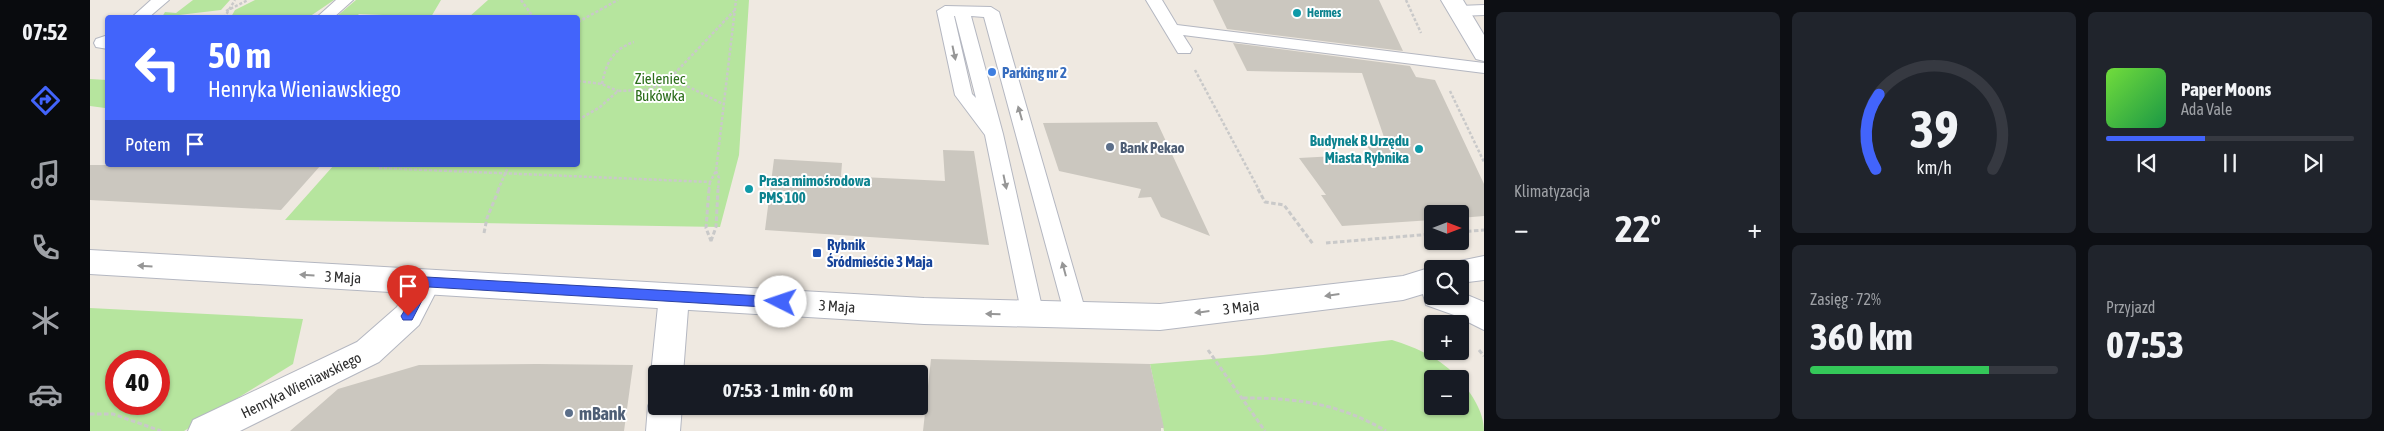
<!DOCTYPE html>
<html lang="pl">
<meta charset="utf-8">
<style>
body{margin:0;font-family:"Asap Condensed",sans-serif;background:#20242c;color:#f1f3f6;height:100vh;display:flex;flex-direction:column;font-size:19px;white-space:nowrap}
*{box-sizing:border-box;margin:0}
p{font-size:16px;color:#9ea1a6}
.icon{flex:none;width:28px;height:28px;fill:none;stroke:currentColor;stroke-width:2;stroke-linecap:round;stroke-linejoin:round}
.map{position:relative;flex:1;overflow:hidden}
.panel{display:flex;flex-direction:column;gap:12px;padding:12px;background:#0d0f14;width:900px}
.panel>*{flex:none}
.banner{position:absolute;left:15px;top:15px;width:475px;height:152px;border-radius:5px;box-shadow:0 1px 4px #0004;background:#4264fb;color:#fff;overflow:hidden}
.needle{width:32px;rotate:90deg}
.fabs{position:absolute;left:1334px;top:205px;display:grid;gap:10px}
.fabs a{display:grid;place-items:center;width:45px;height:45px;border-radius:5px;background:#171b24;box-shadow:0 1px 4px #0004;font-size:25px}
.speed{position:absolute;left:15px;top:350px;display:flex;gap:10px;font-size:25px;font-weight:700;text-align:center}
.speed>*{display:grid;place-content:center;width:65px;height:65px;border-radius:50%;background:#171b24;box-shadow:0 1px 4px #0004;line-height:1}
.speed .limit{border:8px solid #d22;background:#fff;color:#111}
.pin{position:absolute;display:grid;place-items:center;width:42px;height:42px;color:#fff;margin:-51px -21px;border-radius:50% 50% 50% 0;rotate:-45deg;box-shadow:0 0 5px #0007}
.pin .icon{rotate:45deg}
.me{position:absolute;width:55px;margin:-28px;rotate:274deg;stroke-linejoin:round;filter:drop-shadow(0 0 4px #0008)}
.turn{display:flex;align-items:center;gap:18px;height:105px;padding:0 20px;font-size:22px}
.turn .icon{width:65px;height:65px;stroke-width:2.5}
.turn b{display:block;font-size:35px;line-height:42px}
.then{display:flex;align-items:center;height:48px;padding:0 20px;background:#0003;gap:10px;font-size:19px}
.big{font-size:38px;font-weight:700;line-height:1.1}
.panel .tile{flex:1;display:flex;flex-direction:column;justify-content:center;gap:8px;min-width:0;padding:0 18px;border-radius:8px;background:#20242c}
.panel .dial{align-items:center;gap:0}
.dial svg{height:130px;overflow:visible;fill:none;stroke:#363941;stroke-width:7;stroke-linecap:round;text-anchor:middle}
.dial text{fill:#f1f3f6;stroke:none}
.song{display:flex;align-items:center;gap:15px}
.cover{width:60px;height:60px;border-radius:8px;background:linear-gradient(135deg,hsl(100 70% 55%),hsl(140 70% 35%))}
.played{height:5px;border-radius:2px;background:linear-gradient(90deg,#4264fb 40%,#363941 40%)}
.keys{display:flex;justify-content:space-around;direction:ltr}
.heat{display:flex;justify-content:space-between;align-items:center;font-size:28px;direction:ltr}
.charge{height:8px;border-radius:4px;background:linear-gradient(90deg,#34c759 72%,#363941 0)}
.panel .tiles{flex:1;display:grid;gap:12px;grid-template-columns:repeat(3,1fr)}
.tile:first-child{grid-row:span 2}
.trip{position:absolute;left:558px;top:365px;width:280px;height:50px;border-radius:5px;background:#171b24;box-shadow:0 1px 4px #0004;font-weight:700;line-height:50px;text-align:center}
main{display:flex;flex:1;min-height:0}
.tab-bar{display:flex;flex-direction:column;width:90px;justify-content:space-around;align-items:center;background:#090b0e;color:#9ea1a6}
.tab-bar .icon{width:35px;height:35px}
.tab-bar .current{color:#4264fb}
.tab-bar b{font-size:22px;color:#f1f3f6}
.map>svg:first-child{display:block}
</style>
<main>
<nav class="tab-bar">
<b>07:52</b>
<svg class="icon current" aria-label="directions" viewBox="0 0 24 24"><path d="M12 3l9 9-9 9-9-9zM9 14v-3h6M13 9l2 2-2 2"/></svg>
<svg class="icon" aria-label="music" viewBox="0 0 24 24"><path d="M9 18V5l10-2v13"/><circle cx="6" cy="18" r="3"/><circle cx="16" cy="16" r="3"/></svg>
<svg class="icon" aria-label="phone" viewBox="0 0 24 24"><path d="M5 4h4l2 5-3 2q2 4 5 5l2-3 5 2v4C11 20 4 13 5 4z"/></svg>
<svg class="icon" aria-label="climate" viewBox="0 0 24 24"><path d="M12 3v18M4 7l16 10M4 17L20 7"/></svg>
<svg class="icon" aria-label="car" viewBox="0 0 24 24"><path d="M5 17H2v-5l4-1 3-4h7l3 4 3 1v5h-3M9 17h6M6 11h13"/><circle cx="7" cy="17" r="2"/><circle cx="17" cy="17" r="2"/></svg>
</nav>
<div class="map">
<svg width="1394" height="431" viewBox="0 0 1394 431">
<rect width="100%" height="100%" fill="#efe9e1"/>
<path fill="#b6e59e" fill-rule="evenodd" d="M103,0H140L131,10L72,17L75,12L86,13Z
M165,0H244L219,17H141L145,10Z
M266,0H351L341,17L269,14L266,17H246Z
M398,0H659L649,155L630,227L195,220L244,165H488V18L379,17Z
M0,79L17,80V105L15,108L0,106Z
M0,308L213,319L203,364L94,431H0ZM26,361H69V404H26Z
M1302,340C1327,348 1351,358 1369,379H1342V406H1370V380C1382,394 1394,412 1394,431H1074L1060,364L1173,355Z"/>
<path fill="#cbc7bf" d="M1123,0H1289L1313,51L1137,29Z
M1143,43L1320,66L1326,77L1345,80L1394,184V216L1370,218V214H1342V220L1252,226L1231,195H1236L1209,158L1283,154L1276,145L1296,143L1272,73L1157,71Z
M1067,122L1120,236L1071,217L1061,197L1048,198L1051,189L969,171L953,123Z
M853,150L884,151L899,245L675,230L684,159L752,163L751,176L855,181Z
M0,165H231L191,210L0,200Z
M841,359L1060,364L1074,428H1071V431H833Z
M447,364L543,365L534,431H200L248,389L329,365Z"/>
<g fill="none" stroke-linecap="round" stroke-linejoin="round">
<g stroke="#b4b7c1" stroke-width="2">
<path id="lane" d="M61,0H79L58,18H41Z
M246,0H263L243,18H226Z
M1056,0H1072L1087,25L1394,63V73L1093,35L1102,49L1100,53H1088Z
M1394,5V15L1369,16L1361,11L1369,6Z
M855,6L901,7L909,12L997,316L994,323L986,325L978,323L975,316L894,17L881,16L913,134L954,316L951,323L943,325L935,323L932,316L895,135L865,95L847,11ZM864,16H865L886,98L882,94Z
M18,35V49L6,47L4,43L6,39Z"/>
</g>
<g stroke="#b4b7c1" stroke-width="2">
<path id="street" d="M336,270L346,273L351,282L329,325L289,362L150,431H98L103,420L267,342L307,307L326,273Z
M584,284L595,287L599,296L593,374H566V384L561,374L569,296L573,287Z
M566,394V406H592L590,431H556L558,406L563,395Z"/>
</g>
<g stroke="#b4b7c1" stroke-width="2">
<path id="secondary" d="M1351,0H1373L1394,35V61L1386,59Z
M0,250L834,298L1070,304L1313,276L1342,267L1347,269H1342V296H1370V292L1394,302V330L1364,315L1336,305L1333,294L1313,300L1070,330L834,324L0,274Z
M1394,256V280L1370,283V269H1357L1360,263Z"/>
</g>
<path stroke="#c9c9c9" stroke-width="2.5" stroke-dasharray="3 2" stroke-linecap="butt" d="M431,0L444,18
M1316,0L1331,33
M136,11L158,0
M134,18L145,0
M488,22L528,0
M1105,70L1169,190
M488,81L512,84L528,91
M580,83L585,73L644,11
M512,84C516,63 523,49 544,42
M1360,91L1394,162
M488,120L510,107L528,91L554,90L580,83L599,87L633,104
M289,168L620,182L626,171L646,0
M626,171L629,178L628,190
M408,190L419,165
M619,190L620,182"/>
<path stroke="#c9c9c9" stroke-width="3" stroke-dasharray="4.5 2.5" stroke-linecap="butt" d="M619,189L616,228L621,241
M1168,189L1175,202L1194,205L1223,244
M1370,232L1394,230
M394,233L397,218L409,189
M621,241L626,227L628,189
M1236,243L1342,234
M1118,350L1175,431
M1389,350L1394,356
M1153,398C1207,398 1248,403 1296,431
M0,414H23L71,431"/>
<use href="#lane" fill="#fff" fill-rule="evenodd"/>
<use href="#street" fill="#fff" fill-rule="evenodd"/>
<use href="#secondary" fill="#fff" fill-rule="evenodd"/>
</g>
<defs><path id="oneway-solid" d="M-6-.8H1V-3.2L6.5 0L1 3.2V.8H-6Z" transform="scale(1.25)"/></defs>
<g fill="#969696">
<use href="#oneway-solid" transform="translate(864 53) rotate(78)"/>
<use href="#oneway-solid" transform="translate(930 113) rotate(-106)"/>
<use href="#oneway-solid" transform="translate(915 182) rotate(78)"/>
<use href="#oneway-solid" transform="translate(55 266) rotate(-177)"/>
<use href="#oneway-solid" transform="translate(974 269) rotate(-105)"/>
<use href="#oneway-solid" transform="translate(217 275) rotate(-177)"/>
<use href="#oneway-solid" transform="translate(1242 295) rotate(172)"/>
<use href="#oneway-solid" transform="translate(1112 312) rotate(173)"/>
<use href="#oneway-solid" transform="translate(903 314) rotate(-178)"/>
</g>
<path fill="#4264fb" stroke="#2b41a3" d="M336,277L691,297L697,302L691,308L339,287L322,320H313L311,316L313,313L331,279Z"/>
<g fill="#0f9aa8" stroke="#fff" stroke-width="2">
<circle cx="1207" cy="13" r="5"/>
<circle cx="1329" cy="149" r="5"/>
<circle cx="659" cy="189" r="5"/>
</g>
<circle fill="#3f7fe0" stroke="#fff" stroke-width="2" cx="902" cy="72" r="5"/>
<g fill="#5c6f8a" stroke="#fff" stroke-width="2">
<circle cx="1020" cy="147" r="5"/>
<circle cx="479" cy="413" r="5"/>
</g>
<rect fill="#1a4fb4" stroke="#fff" stroke-width="2" x="722" y="248" width="10" height="10" rx="2.5"/>
<g text-anchor="middle" dominant-baseline="central" stroke-width="4" stroke-linejoin="round" paint-order="stroke">
<g font-size="12" font-weight="bold" fill="#0d838f" stroke="#fff" text-anchor="start">
<text x="1217" y="13">Hermes</text>
</g>
<g font-size="15" font-weight="bold" fill="#366cbe" stroke="#fff" text-anchor="start">
<text x="912" y="72">Parking nr 2</text>
</g>
<g font-size="15" fill="#2c6e1b" stroke="#fff">
<text x="570" y="78">Zieleniec<tspan x="570" dy="17">Bukówka</tspan></text>
</g>
<g font-size="15" font-weight="bold" fill="#0d838f" stroke="#fff" text-anchor="end">
<text x="1319" y="140">Budynek B Urzędu<tspan x="1319" dy="17">Miasta Rybnika</tspan></text>
<text x="669" y="180" text-anchor="start">Prasa mimośrodowa<tspan x="669" dy="17">PMS 100</tspan></text>
</g>
<g font-size="15" font-weight="bold" fill="#4e5e75" stroke="#fff" text-anchor="start">
<text x="1030" y="147">Bank Pekao</text>
</g>
<g font-size="15" font-weight="bold" fill="#164399" stroke="#fff" text-anchor="start">
<text x="737" y="244">Rybnik<tspan x="737" dy="17">Śródmieście 3 Maja</tspan></text>
</g>
<g font-size="15" fill="#2e2e2e" stroke="#fff">
<text transform="translate(253 277) rotate(3)">3 Maja</text>
<text transform="translate(747 306) rotate(4)">3 Maja</text>
<text transform="translate(1151 307) rotate(-7)">3 Maja</text>
<text transform="translate(211 385) rotate(-26)">Henryka Wieniawskiego</text>
</g>
<g font-size="18" font-weight="bold" fill="#4e5e75" stroke="#fff" text-anchor="start">
<text x="489" y="413">mBank</text>
</g>
</g>
</svg>
<div class="fabs">
<a><svg class="needle" viewBox="-14 -14 28 28"><path d="M0-13l5 13h-10z" fill="#e53935"/><path d="M0 13l5-13h-10z" fill="#9ea1a6"/></svg></a>
<a><svg class="icon" aria-label="search" viewBox="0 0 24 24"><circle cx="10" cy="10" r="6"/><path d="M15 15l6 6"/></svg></a>
<a>+</a>
<a>−</a>
</div>
<div class="speed"><div class="limit">40</div></div>
<div class="pin" style="left:318px;top:316px;background:#d93025"><svg class="icon" aria-label="arrive" viewBox="0 0 24 24"><path d="M6 21V4h12l-3 4 3 4H6"/></svg></div>
<svg class="me" style="left:691px;top:302px" viewBox="-20 -20 40 40"><circle r="19" fill="#fff"/><path d="M0-13L10 11 0 6-10 11z" fill="#4264fb"/></svg>
<div class="trip">07:53 · 1 min · 60 m</div>
<div class="banner">
<div class="turn"><svg class="icon" aria-label="left" viewBox="0 0 24 24"><path d="M17 20v-9H6M10 6l-5 5 5 5"/></svg><div><b>50 m</b>Henryka Wieniawskiego</div></div>
<div class="then">Potem<svg class="icon" aria-label="arrive" viewBox="0 0 24 24"><path d="M6 21V4h12l-3 4 3 4H6"/></svg></div>
</div>
</div>
<section class="panel">
<div class="tiles">
<div class="tile"><p>Klimatyzacja</p>
<div class="heat"><a>−</a><b class="big">22°</b><a>+</a></div>
</div>
<div class="tile dial"><svg viewBox="0 0 100 80">
<path d="M14 69A42 42 0 1 1 86 69"/>
<path d="M14 69A42 42 0 0 1 16 23" stroke="#4264fb"/>
<text x="50" y="56" font-size="32" font-weight="700">39</text>
<text x="50" y="72" font-size="11">km/h</text>
</svg></div>
<div class="tile">
<div class="song"><i class="cover"></i><div><b>Paper Moons</b><p>Ada Vale</p></div></div>
<div class="played"></div>
<div class="keys"><svg class="icon" aria-label="previous" viewBox="0 0 24 24"><path d="M18 5L8 12l10 7zM5 5v14"/></svg><svg class="icon" aria-label="pause" viewBox="0 0 24 24"><path d="M8 5v14M16 5v14"/></svg><svg class="icon" aria-label="next" viewBox="0 0 24 24"><path d="M6 5l10 7-10 7zM19 5v14"/></svg></div>
</div>
<div class="tile"><p>Zasięg · 72%</p><b class="big">360 km</b><div class="charge"></div></div>
<div class="tile"><p>Przyjazd</p><b class="big">07:53</b></div>
</div>
</section>
</main>
